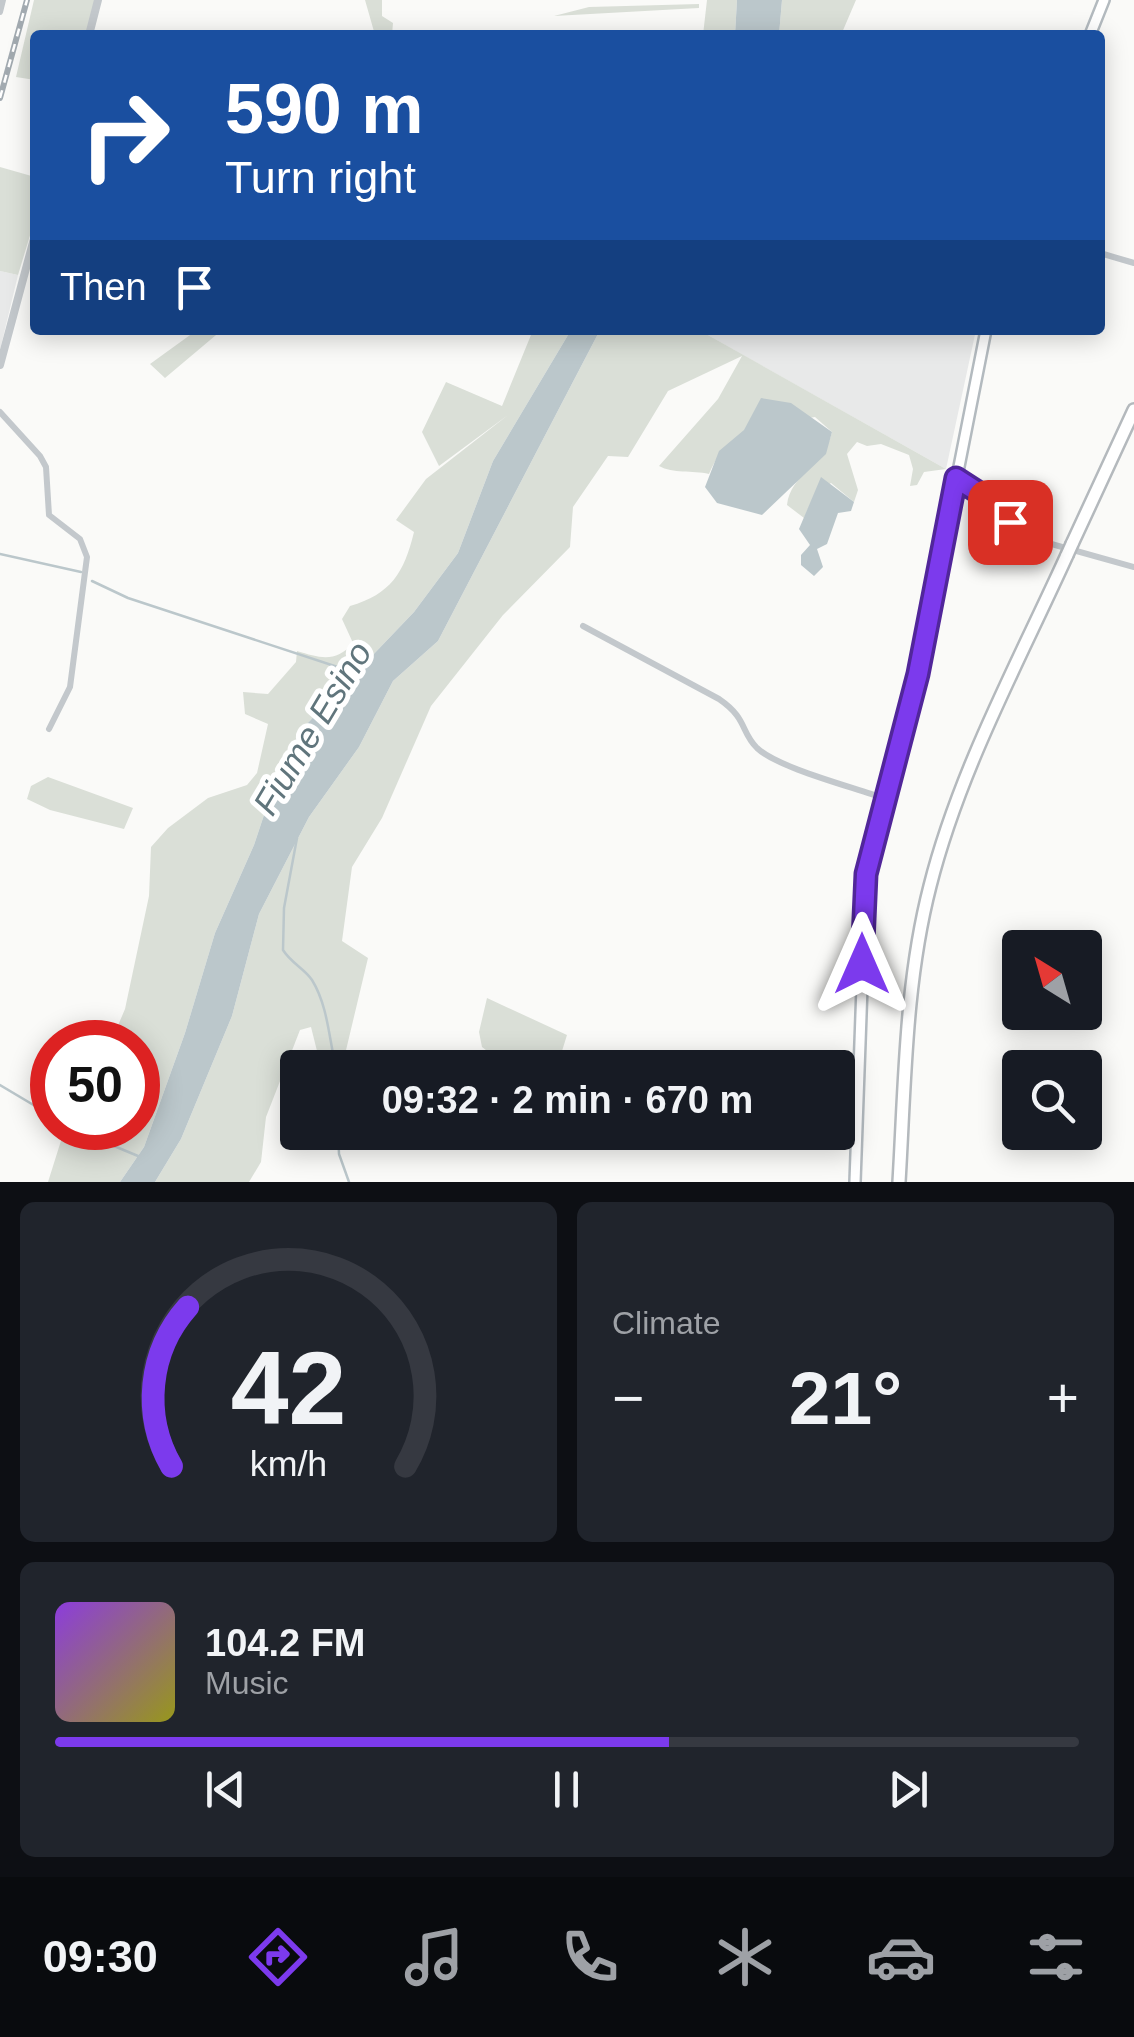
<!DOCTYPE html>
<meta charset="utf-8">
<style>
body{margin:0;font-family:Helvetica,sans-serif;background:#20242c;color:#f1f3f6;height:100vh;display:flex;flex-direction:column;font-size:38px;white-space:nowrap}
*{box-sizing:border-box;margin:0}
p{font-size:32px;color:#9ea1a6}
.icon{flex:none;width:55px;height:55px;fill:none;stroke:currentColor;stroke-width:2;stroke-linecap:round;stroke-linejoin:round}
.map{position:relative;height:1182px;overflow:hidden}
.panel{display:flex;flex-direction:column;gap:20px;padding:20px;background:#0d0f14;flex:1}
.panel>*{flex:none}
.top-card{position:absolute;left:30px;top:30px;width:1075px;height:305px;border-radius:10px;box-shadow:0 5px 25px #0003;background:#1a4fa0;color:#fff;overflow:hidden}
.needle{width:65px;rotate:323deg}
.fabs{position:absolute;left:1002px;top:930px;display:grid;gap:20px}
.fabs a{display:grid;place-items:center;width:100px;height:100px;border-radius:10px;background:#171b24;box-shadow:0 5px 25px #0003;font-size:50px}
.speed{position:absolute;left:30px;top:1020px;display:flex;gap:20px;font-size:50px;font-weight:700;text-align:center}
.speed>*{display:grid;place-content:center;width:130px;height:130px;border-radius:50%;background:#171b24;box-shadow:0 5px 25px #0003;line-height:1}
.speed .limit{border:15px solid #d22;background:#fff;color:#111}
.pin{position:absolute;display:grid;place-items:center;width:85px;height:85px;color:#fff;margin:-42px;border-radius:20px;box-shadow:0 5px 15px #0006}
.me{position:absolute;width:110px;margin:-55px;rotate:0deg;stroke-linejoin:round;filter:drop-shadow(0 0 8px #0008)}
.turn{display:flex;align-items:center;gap:35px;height:210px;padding:0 30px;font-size:45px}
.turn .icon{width:130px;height:130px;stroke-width:2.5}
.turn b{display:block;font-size:70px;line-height:85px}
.then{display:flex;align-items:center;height:95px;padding:0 30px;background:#0003;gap:20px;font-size:38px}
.big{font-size:75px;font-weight:600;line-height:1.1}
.panel .card{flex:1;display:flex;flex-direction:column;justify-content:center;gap:15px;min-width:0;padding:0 35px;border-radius:15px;background:#20242c}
.panel .dial{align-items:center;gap:0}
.dial svg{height:260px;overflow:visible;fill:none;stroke:#363941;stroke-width:7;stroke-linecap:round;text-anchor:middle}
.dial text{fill:#f1f3f6;stroke:none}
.song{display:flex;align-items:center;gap:30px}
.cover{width:120px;height:120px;border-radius:15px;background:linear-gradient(135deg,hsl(270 70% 55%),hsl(60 70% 35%))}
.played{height:10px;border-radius:5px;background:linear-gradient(90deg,#7c3aed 60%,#363941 60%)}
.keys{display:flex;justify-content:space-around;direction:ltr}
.heat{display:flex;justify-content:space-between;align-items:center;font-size:55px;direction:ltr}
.panel .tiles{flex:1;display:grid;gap:20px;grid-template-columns:1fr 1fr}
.card:last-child{grid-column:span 2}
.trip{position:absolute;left:280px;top:1050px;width:575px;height:100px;border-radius:10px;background:#171b24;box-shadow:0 5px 25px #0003;font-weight:600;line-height:100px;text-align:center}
.tab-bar{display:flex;height:160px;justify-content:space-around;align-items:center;background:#090b0e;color:#9ea1a6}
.tab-bar .icon{width:70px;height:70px}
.tab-bar .active{color:#7c3aed}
.tab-bar b{font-size:45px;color:#f1f3f6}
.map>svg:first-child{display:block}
</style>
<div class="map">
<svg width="1134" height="1182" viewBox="0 0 1134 1182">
<rect width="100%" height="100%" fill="#fafaf8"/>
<path fill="#e8e9e9" d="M0,271L18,275L0,350Z
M699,330H976L946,469L743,355Z"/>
<path fill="#dadfd7" d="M34,0H96L86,35H35V80L16,77Z
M365,0H382V16L393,23L392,35H375Z
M707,0H737L735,35H703Z
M782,0H856L841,35H779Z
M699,4V8L554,16L589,7Z
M0,167L35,177V219L18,275L0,271Z
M197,330H222L165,378L150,364Z
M533,330H571L493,461L458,553L414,612L304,727L278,773L254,845L215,933L185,1033L144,1147L120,1182H48L65,1128H138V1042H111L125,1009L149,896L151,847L168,828L208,798L247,785L257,773L268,724L245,714L243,692L268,694L296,662L297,651C320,658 336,663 353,643L342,619L350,606C391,594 404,573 414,532L396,520L426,479L508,415L439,466L422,432L446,382L502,406Z
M600,330H699L946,469L924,472L917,485L910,486L913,469L909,455L881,444L867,446L857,442L847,454L858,490L854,502L831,483L815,493L804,518L787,505C791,473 823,469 832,432L815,417C766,426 730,424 709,474C692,470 673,474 659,466L718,399L742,356L668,391L628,457L608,456L573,507L570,547L503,615L431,706L382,818L352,867L342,941L368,958L342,1067H321L311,1027L300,1030L266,1117L261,1162L249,1182H155L181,1139L232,1016L259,914L309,817L359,747L393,681L438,641Z
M48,777L133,808L124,829L50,810L27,799L31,786Z
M487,998L567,1035L557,1067H508L482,1047L479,1032Z"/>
<path fill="#bbc7cb" d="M737,0H782L779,35H735Z
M571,330H600L438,641L393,681L359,747L309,817L259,914L232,1016L181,1139L155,1182H120L144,1147L185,1033L215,933L254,845L278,773L304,727L414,612L458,553L493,461Z
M761,398L791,403L832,432L826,454L762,515L717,503L705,487L719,451L744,430Z
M821,477L854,502L851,511L838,513L827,544L817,549L823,567L814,576L801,565V555L810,545L799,529Z"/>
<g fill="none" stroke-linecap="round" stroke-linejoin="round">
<path stroke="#bbc7cb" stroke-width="2.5" d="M0,554L81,572
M92,581L128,598L359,674
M297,838L284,908L283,950C291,963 305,969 312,980C328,1006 329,1039 336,1068
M0,1085L52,1116
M71,1128L138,1156
M338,1132L339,1154L349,1182"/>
<g stroke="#b3babf" stroke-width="14">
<path id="secondary" d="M1090,35L1104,0
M855,1182L866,875L918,674L986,330"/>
</g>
<g stroke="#b4b9bd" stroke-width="16">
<path id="trunk" d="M1072,544L1134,410
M899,1182C905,1083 905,983 930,886C959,771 1018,663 1067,555"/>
</g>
<path stroke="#c3c8cc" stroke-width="6" d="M0,12L3,0
M1100,253L1134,263
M0,412L40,456L46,467L49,515L80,539L87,557L70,687L49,729
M957,478L987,498L1030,538L1134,567
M583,626L719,699C748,719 740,731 757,748C778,768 853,787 883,798"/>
<path stroke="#c3c8cc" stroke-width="8" d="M89,35L98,0
M0,365L35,235"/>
<use href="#secondary" stroke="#fff" stroke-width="9"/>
<use href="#trunk" stroke="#fff" stroke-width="11"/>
<g stroke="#a2aab0" stroke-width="6">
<path id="rail" d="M0,98L27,0"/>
</g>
<use href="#rail" stroke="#fff" stroke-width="2.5" stroke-dasharray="8" stroke-linecap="butt"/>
<g stroke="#b4b9bd" stroke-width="16" stroke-linecap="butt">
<path id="trunk-bridge" d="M1067,555L1072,544"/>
</g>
<use href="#trunk-bridge" stroke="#fff" stroke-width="11"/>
</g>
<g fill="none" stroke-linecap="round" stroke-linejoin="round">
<g stroke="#51269a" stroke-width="25">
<path id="route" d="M862,964L866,874L918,674L956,478L987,498L1010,522"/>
</g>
<use href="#route" stroke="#7c3aed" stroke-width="18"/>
</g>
<g text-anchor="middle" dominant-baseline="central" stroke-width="10" stroke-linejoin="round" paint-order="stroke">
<g font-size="35" font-style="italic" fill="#60757c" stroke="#fff">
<text transform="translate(312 728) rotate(-59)">Fiume Esino</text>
</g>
</g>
</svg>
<div class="fabs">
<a><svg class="needle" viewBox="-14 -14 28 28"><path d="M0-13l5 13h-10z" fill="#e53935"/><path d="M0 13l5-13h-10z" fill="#9ea1a6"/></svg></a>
<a><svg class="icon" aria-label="search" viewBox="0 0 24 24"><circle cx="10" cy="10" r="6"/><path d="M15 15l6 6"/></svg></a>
</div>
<div class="speed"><div class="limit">50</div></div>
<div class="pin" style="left:1010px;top:522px;background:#d93025"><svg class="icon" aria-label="arrive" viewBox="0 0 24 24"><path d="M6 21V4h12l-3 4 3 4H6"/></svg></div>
<svg class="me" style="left:862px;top:964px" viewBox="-20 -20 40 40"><path d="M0-17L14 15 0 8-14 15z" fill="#7c3aed" stroke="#fff" stroke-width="4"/></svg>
<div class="trip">09:32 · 2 min · 670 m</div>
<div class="top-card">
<div class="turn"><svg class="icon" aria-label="right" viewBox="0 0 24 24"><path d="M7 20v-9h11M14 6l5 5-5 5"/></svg><div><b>590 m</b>Turn right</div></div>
<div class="then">Then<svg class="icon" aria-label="arrive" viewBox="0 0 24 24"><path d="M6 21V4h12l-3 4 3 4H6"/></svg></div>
</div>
</div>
<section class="panel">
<div class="tiles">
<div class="card dial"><svg viewBox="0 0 100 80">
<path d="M14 69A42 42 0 1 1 86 69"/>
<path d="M14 69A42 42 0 0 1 19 20" stroke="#7c3aed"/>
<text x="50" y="56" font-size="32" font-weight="700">42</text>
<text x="50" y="72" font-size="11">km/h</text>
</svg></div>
<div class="card"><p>Climate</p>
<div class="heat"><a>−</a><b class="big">21°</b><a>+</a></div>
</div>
<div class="card">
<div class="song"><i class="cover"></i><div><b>104.2 FM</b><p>Music</p></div></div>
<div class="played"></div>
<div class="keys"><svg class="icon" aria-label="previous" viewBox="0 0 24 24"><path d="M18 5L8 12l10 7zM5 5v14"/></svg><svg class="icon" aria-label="pause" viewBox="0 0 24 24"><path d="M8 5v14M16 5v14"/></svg><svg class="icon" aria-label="next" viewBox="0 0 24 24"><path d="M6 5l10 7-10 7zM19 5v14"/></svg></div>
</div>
</div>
</section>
<nav class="tab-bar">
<b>09:30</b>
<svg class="icon active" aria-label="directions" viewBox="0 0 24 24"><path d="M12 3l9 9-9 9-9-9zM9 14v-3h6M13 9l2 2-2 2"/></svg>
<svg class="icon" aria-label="music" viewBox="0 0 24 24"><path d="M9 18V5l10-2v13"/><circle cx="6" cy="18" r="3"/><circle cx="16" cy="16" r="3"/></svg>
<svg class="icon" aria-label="phone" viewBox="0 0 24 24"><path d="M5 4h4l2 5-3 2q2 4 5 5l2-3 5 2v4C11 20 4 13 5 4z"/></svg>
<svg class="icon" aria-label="climate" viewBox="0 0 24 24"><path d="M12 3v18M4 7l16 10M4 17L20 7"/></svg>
<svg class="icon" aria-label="car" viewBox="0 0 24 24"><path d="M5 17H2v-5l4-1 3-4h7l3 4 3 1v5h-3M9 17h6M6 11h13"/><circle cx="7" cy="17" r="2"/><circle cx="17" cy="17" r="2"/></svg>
<svg class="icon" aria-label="filters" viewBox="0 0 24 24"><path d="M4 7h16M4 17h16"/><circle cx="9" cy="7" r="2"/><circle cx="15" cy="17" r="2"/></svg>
</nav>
